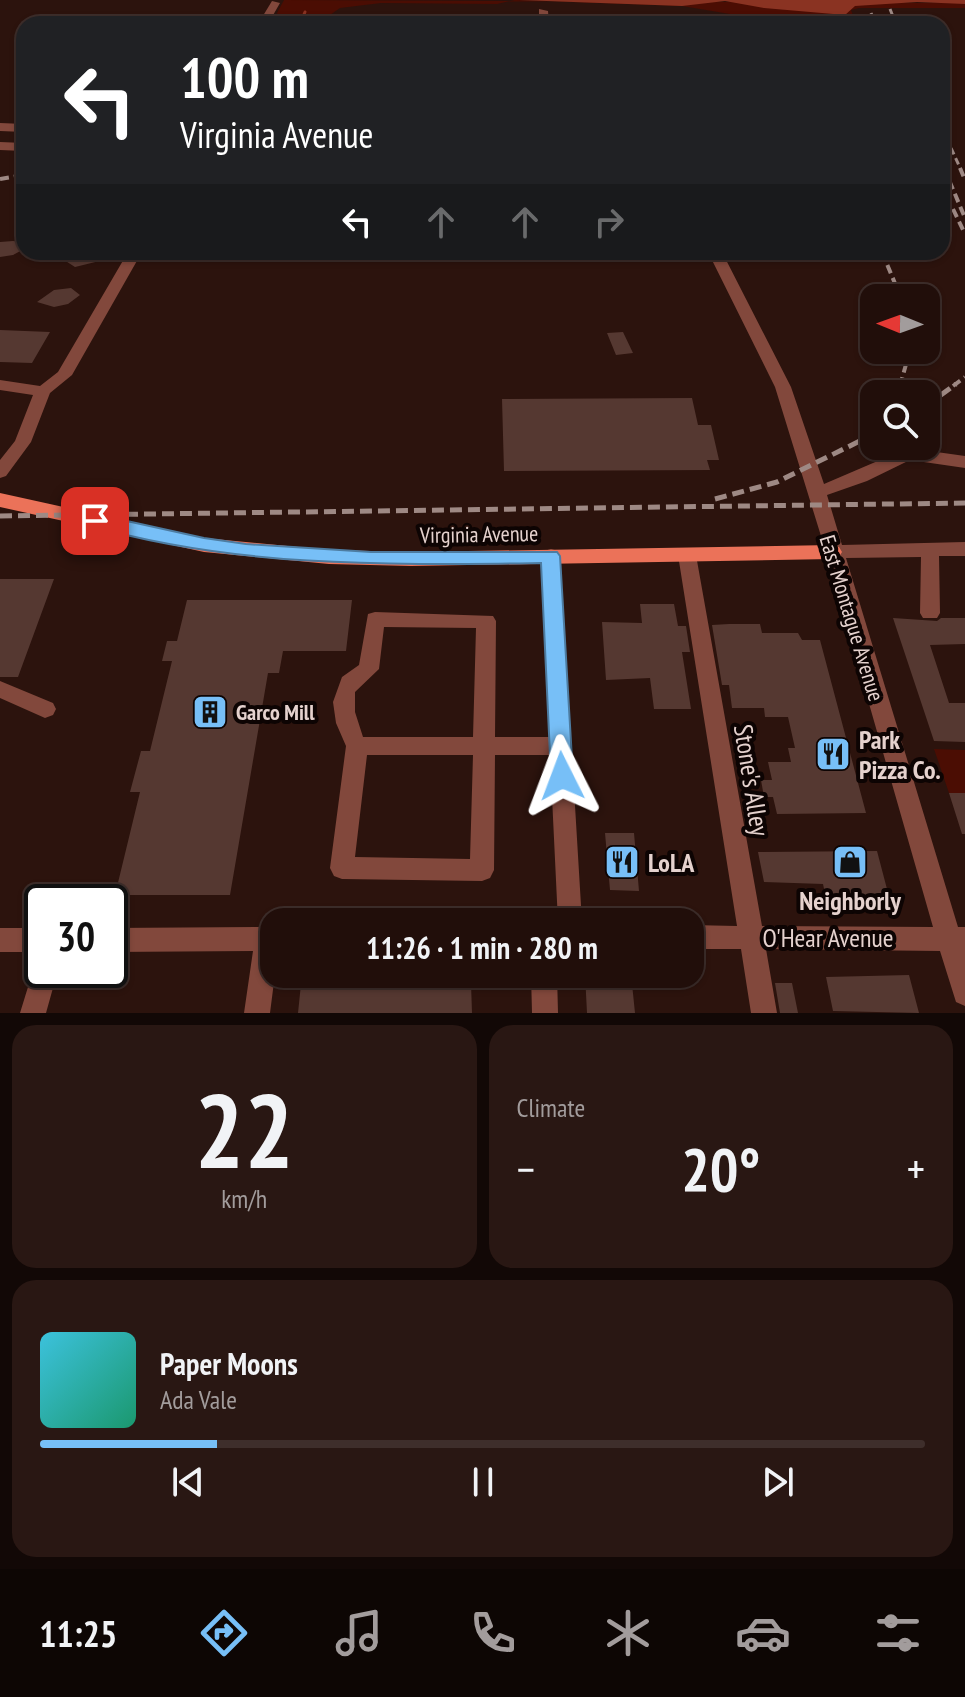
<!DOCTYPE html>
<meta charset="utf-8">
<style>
body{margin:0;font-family:"PT Sans Narrow",sans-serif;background:#291713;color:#f1f3f6;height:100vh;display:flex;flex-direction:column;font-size:30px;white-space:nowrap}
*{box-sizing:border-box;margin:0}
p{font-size:26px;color:#a29c9c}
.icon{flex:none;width:44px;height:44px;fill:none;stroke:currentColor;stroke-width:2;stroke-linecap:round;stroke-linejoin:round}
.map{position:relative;height:1013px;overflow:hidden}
.drawer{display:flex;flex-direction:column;gap:12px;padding:12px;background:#120806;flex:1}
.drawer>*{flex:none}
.guide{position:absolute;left:16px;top:16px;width:934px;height:244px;border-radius:24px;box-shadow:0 2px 6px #0004,0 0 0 2px #3e2e2b;background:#202124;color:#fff;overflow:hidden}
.needle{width:52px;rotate:271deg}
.tools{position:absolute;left:860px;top:284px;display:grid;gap:16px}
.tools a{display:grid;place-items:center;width:80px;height:80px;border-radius:16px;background:#210e0a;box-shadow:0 2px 6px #0004,0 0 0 2px #3e2e2b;font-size:40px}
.speed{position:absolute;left:24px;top:884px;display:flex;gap:16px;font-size:40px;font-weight:700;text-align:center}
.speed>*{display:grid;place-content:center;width:104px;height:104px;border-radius:50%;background:#210e0a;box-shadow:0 2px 6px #0004,0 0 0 2px #3e2e2b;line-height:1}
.speed .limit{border:4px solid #111;border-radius:12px;background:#fff;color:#111}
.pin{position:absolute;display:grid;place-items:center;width:68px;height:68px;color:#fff;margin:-34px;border-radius:16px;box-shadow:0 4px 12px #0006}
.me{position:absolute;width:88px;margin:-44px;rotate:357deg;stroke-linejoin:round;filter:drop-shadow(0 0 6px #0008)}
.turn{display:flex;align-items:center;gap:28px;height:168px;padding:0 32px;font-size:36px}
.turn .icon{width:104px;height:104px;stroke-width:2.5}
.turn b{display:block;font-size:56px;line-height:68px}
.lanes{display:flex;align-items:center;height:76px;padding:0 32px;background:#0003;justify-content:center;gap:40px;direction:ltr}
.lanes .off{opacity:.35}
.big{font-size:60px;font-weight:700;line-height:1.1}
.drawer .widget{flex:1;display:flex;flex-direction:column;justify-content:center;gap:12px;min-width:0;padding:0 28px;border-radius:24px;background:#291713}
.drawer .dial{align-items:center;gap:0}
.dial b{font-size:104px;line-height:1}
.song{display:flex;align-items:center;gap:24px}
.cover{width:96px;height:96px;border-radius:12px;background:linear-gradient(135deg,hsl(190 70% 55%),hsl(160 70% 35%))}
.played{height:8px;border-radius:4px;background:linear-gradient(90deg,#77bff7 20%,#3e2e2b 20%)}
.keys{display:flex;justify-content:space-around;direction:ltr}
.heat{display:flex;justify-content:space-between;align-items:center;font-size:44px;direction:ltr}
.drawer .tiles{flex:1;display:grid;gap:12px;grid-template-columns:1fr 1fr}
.widget:last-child{grid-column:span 2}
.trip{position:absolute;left:260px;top:908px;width:444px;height:80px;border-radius:24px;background:#210e0a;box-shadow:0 2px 6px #0004,0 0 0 2px #3e2e2b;font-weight:700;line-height:80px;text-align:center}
.tabs{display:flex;height:128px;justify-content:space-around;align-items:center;background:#0d0604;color:#a29c9c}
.tabs .icon{width:56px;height:56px}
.tabs .on{color:#77bff7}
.tabs b{font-size:36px;color:#f1f3f6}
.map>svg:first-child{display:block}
</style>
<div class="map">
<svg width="965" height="1013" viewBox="0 0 965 1013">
<rect width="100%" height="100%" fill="#2c130d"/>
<path fill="#4b0d03" d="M284,0L965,3V8H859L851,10L854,19L742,16L682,6L515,0L497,4L381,3L340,8L317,24H281L277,13Z
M934,749L965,750V793H949Z"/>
<path fill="#8a3322" d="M519,0H965V4L917,2L855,6L845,15L764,8L725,1L682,6Z"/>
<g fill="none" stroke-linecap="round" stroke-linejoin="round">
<path stroke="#8a3322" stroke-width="3" d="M300,24L305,12"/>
</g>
<path fill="#553831" d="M13,241L24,242V249L13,255L0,257V242Z
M78,252H120V256L75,267L64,260Z
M71,288L80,295L68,304L54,307L37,302L54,290Z
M0,330L50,332L32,363L0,362Z
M623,332L633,353L616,355L607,333Z
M692,398L698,425H711L719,460H707L710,470L504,471L502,399Z
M0,579H54L18,677H0Z
M187,600H352L346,651H283L279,673H268L230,895H115L140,792H130L141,751H150L172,661H162L167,641H177Z
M640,604H674L678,626H686L690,652H682L691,709H654L650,678L606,680L602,622L642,623Z
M893,618L937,621L941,618H965V644L930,645L949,703H965V742L934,741Z
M729,624H760L762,633H798L802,640H820L866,813L777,814L773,797H764L761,780H772L768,762H791L788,748H795L788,717H765L764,708H732L729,685H722L712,625Z
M949,793H965V834H962Z
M605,833H634L639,891L610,890Z
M877,851L892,908H833L831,899L826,898L823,884L764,882L758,852Z
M585,974H631L635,1013H587Z
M909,975L919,1013L833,1011L826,977Z
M471,983L472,1013H298L301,984Z
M775,983H792L798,1013H780Z"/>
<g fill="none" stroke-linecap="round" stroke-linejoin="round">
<path fill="#82483c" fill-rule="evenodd" d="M272,1L280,3L268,24H258Z
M539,9L548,11L549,24H539Z
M0,123L24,124V132L0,131Z
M0,142L24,143V151L0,150Z
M128,252H142L72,375L50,393L31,442L6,476L0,478V460L15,441L33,395L0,390V380L40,386L58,372Z
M708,252H722L791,387L824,484L908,448L965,456V468L910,460L867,481L827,495L842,545L965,542V556H939L940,613L937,618H923L920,613L921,557L846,558L958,927H965V1006L956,1002L940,951L766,949L777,1013H751L741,949H690V925L737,926L678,555L680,550H694L696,555L762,926L933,927L827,557L823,552L825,549L775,387Z
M551,549L558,551L560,556L582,922H558L550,755H495L494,870L490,878L482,881L342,879L334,876L330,868L346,746L336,723L333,702L342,677L359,665L368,614L375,612L493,616L496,621L495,737H550L542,556L544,551ZM384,627L476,628L473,737H363L355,712V692L379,669ZM367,755H473L470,859L355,857Z
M0,681L53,703L56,709L53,715L45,718L0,698Z
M274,927L275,974L270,1013H244L253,951L110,952V928Z
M0,928H42V952H0Z
M42,959V970H58L46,1013H20L36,961Z
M531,974H557L558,1013H532Z"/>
<path fill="#eb7259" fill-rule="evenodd" d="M0,493L204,538L329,550L411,552L832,545L839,547L842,552L839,557L832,559L411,566L329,564L204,552L0,507Z"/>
<path stroke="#9e8984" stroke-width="3" stroke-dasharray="7 4" stroke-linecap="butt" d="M890,9L896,24
M871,13L876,24
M942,128L961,170
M942,163L945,170"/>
<path stroke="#9e8984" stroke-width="4" stroke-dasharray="9 5" stroke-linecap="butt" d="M944,168L965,218
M960,168L965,180
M0,179L24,175
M953,209L965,234
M882,252L901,298
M900,386L910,350
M953,386L965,377"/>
<path stroke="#9e8984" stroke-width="5" stroke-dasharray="12 6" stroke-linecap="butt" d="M897,394L901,384
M926,406L956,384
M715,499L777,482L874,434
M0,516L965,503"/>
</g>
<path fill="#77bff7" stroke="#4d7ca1" stroke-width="2" d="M95,514L204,538L246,544L371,552H557L560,556L573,776L570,783L562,786L554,783L551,776L541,563C388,565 237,568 88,525L86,521Z"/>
<defs>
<g id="building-square" transform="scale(1.8)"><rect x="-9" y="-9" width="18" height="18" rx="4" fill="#77bff7" stroke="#0d0403"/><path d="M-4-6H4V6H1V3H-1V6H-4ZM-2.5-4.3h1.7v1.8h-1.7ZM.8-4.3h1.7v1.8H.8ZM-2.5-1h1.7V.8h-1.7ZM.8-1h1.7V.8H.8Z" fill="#111"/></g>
<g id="restaurant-square" transform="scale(1.8)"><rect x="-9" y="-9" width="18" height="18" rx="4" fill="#77bff7" stroke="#0d0403"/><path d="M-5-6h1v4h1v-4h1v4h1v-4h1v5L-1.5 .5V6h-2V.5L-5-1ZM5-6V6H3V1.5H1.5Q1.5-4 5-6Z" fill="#111"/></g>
<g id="shop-square" transform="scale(1.8)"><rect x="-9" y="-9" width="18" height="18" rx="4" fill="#77bff7" stroke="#0d0403"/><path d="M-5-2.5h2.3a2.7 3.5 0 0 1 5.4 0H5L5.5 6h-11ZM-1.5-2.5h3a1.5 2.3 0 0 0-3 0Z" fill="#111"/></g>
</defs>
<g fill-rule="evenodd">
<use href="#building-square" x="210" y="712"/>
<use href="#restaurant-square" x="833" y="754"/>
<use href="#restaurant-square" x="622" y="862"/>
<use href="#shop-square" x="850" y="862"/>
</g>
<g text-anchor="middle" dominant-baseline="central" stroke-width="8" stroke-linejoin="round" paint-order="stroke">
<g font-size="22" fill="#e5d2ce" stroke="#0d0403">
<text transform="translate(479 534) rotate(-1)">Virginia Avenue</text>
<text transform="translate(852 618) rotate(73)">East Montague Avenue</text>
</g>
<g font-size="22" font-weight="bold" fill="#e5d2ce" stroke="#0d0403" text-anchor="start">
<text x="236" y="712">Garco Mill</text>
</g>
<g font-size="26" font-weight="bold" fill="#e5d2ce" stroke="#0d0403" text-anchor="start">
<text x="859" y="739">Park<tspan x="859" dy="30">Pizza Co.</tspan></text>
<text x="648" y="862">LoLA</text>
<text x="850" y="900" text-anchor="middle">Neighborly</text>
</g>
<g font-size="26" fill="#e5d2ce" stroke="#0d0403">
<text transform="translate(752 780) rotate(81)">Stone's Alley</text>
<text x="828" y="937">O'Hear Avenue</text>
</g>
</g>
</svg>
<div class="tools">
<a><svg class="needle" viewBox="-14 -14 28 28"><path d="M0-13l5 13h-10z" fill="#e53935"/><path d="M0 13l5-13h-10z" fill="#a29c9c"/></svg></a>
<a><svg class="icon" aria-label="search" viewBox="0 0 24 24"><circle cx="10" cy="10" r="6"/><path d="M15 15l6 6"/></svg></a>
</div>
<div class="speed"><div class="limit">30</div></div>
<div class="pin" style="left:95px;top:521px;background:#d93025"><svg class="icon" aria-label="arrive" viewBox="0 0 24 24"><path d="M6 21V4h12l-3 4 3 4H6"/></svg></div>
<svg class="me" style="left:562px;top:776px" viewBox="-20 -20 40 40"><path d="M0-17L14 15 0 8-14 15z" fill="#77bff7" stroke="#fff" stroke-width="4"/></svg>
<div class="trip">11:26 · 1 min · 280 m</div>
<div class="guide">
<div class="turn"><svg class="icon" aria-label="left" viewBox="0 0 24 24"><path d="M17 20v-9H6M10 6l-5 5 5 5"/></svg><div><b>100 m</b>Virginia Avenue</div></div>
<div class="lanes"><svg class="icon" aria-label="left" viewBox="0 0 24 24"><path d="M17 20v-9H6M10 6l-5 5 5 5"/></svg><svg class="icon off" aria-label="ahead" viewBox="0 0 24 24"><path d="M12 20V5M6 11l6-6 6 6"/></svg><svg class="icon off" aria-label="ahead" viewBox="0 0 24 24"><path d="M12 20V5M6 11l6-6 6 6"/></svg><svg class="icon off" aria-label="right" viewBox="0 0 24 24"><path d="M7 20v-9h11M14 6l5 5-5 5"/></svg></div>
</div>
</div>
<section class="drawer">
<div class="tiles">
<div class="widget dial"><b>22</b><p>km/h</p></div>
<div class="widget"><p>Climate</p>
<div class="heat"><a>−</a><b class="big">20°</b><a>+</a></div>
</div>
<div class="widget">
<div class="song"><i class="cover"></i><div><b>Paper Moons</b><p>Ada Vale</p></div></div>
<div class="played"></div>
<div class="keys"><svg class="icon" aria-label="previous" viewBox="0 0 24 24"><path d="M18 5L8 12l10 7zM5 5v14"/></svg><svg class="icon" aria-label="pause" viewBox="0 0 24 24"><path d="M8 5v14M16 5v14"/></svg><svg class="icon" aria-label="next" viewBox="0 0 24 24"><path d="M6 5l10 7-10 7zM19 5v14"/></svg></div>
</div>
</div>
</section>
<nav class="tabs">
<b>11:25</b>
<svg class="icon on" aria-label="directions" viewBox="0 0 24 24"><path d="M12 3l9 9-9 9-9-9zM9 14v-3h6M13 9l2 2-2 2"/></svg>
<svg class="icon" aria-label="music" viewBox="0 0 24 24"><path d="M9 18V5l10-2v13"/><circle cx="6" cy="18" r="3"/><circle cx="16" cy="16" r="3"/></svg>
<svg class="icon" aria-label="phone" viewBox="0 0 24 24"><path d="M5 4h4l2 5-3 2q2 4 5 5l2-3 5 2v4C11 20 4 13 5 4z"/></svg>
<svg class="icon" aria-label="climate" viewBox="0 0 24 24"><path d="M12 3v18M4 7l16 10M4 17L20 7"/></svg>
<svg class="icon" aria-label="car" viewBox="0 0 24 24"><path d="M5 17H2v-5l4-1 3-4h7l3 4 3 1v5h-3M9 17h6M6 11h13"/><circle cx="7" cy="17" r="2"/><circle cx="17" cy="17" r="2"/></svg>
<svg class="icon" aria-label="filters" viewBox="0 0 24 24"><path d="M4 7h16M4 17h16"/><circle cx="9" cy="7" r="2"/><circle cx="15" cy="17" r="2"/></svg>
</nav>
